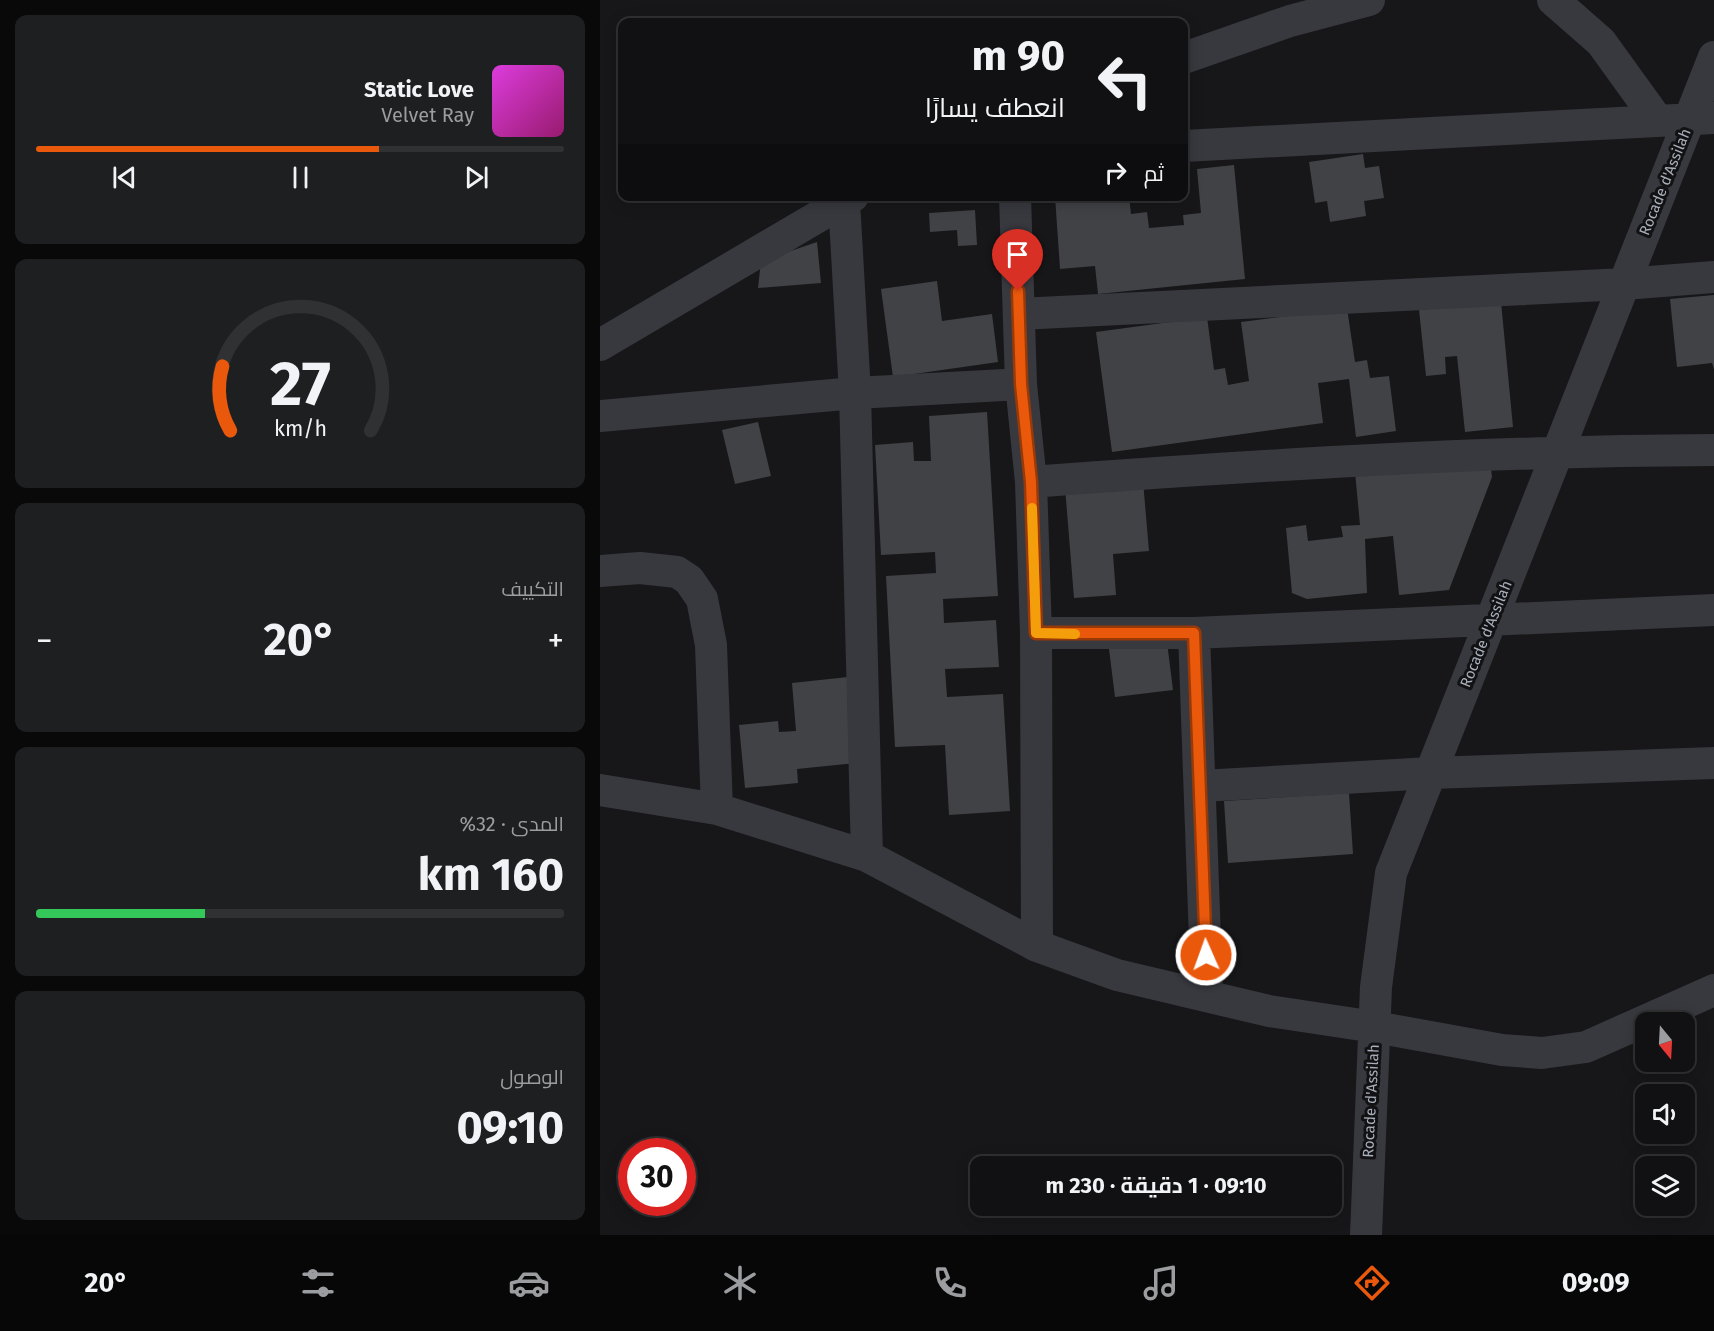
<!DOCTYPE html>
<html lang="ar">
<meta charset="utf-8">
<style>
body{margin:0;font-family:"Fira Sans",Cairo,sans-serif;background:#1e1f21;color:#f1f3f6;direction:rtl;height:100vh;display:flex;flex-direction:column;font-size:22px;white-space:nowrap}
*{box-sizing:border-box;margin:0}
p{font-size:20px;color:#9c9da0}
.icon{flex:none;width:33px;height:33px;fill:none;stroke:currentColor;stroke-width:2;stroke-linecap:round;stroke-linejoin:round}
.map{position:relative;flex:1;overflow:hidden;direction:ltr}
.side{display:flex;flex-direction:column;gap:15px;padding:15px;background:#09090a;width:600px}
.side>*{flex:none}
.guide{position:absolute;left:18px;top:18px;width:570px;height:183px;border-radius:12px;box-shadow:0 3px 15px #0003,0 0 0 2px #303133;direction:rtl;background:#111113;color:#f1f3f6;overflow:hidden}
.needle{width:39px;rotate:162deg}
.tools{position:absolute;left:1035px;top:1012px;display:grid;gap:12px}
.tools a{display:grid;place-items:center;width:60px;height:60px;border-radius:12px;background:#111113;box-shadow:0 3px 15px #0003,0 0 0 2px #303133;font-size:30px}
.speed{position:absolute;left:18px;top:1138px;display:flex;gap:12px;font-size:30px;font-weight:700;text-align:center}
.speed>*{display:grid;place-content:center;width:78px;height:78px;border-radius:50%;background:#111113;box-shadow:0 3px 15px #0003,0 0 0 2px #303133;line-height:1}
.speed .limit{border:9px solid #d22;background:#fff;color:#111}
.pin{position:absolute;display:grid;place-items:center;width:51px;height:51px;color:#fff;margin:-62px -26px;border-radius:50% 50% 50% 0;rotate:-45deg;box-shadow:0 0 6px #0007}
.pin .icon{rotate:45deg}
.me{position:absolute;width:66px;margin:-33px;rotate:358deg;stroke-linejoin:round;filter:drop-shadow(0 0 4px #0008)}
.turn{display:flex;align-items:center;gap:21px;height:126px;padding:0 24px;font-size:27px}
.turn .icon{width:78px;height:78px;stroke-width:2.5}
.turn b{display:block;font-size:42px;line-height:51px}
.then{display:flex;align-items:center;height:57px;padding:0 24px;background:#0003;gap:12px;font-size:22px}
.big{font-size:45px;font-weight:700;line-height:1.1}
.side .widget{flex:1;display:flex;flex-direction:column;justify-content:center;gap:9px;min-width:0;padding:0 21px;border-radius:12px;background:#1e1f21}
.side .dial{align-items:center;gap:0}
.dial svg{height:156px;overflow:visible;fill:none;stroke:#303133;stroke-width:7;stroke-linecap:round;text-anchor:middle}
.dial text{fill:#f1f3f6;stroke:none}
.song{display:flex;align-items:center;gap:18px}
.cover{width:72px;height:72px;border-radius:9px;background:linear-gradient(135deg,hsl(300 70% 55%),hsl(320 70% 35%))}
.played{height:6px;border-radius:3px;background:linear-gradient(90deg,#ea580c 65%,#303133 65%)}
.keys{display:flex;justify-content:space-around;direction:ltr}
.heat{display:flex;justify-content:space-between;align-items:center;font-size:33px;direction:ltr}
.charge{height:9px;border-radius:4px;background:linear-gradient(90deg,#34c759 32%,#303133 0)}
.trip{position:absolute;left:370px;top:1156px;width:372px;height:60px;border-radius:12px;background:#111113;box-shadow:0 3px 15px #0003,0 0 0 2px #303133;font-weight:700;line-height:60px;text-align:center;direction:rtl}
.dock{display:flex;height:96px;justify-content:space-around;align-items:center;background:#070708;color:#9c9da0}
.dock .icon{width:42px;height:42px}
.dock .on{color:#ea580c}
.dock b{font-size:27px;color:#f1f3f6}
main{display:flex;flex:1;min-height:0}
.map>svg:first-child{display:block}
</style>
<main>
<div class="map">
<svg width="1114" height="1235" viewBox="0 0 1114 1235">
<rect width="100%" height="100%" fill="#171719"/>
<path fill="#414246" d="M763,154L765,168L779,166L784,198L764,201L766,216L730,222L727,201L715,203L709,162Z
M634,165L645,279L498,294L495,266L460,269L455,196H529L531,214L547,212L549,228L584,225L583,215L601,213L597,169Z
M375,210L377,245L358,246L357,230L330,232L329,213Z
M217,242L221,283L158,288L161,261Z
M337,281L342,321L392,314L398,362L293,377L281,289Z
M1114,295V369L1112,363L1077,367L1070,299Z
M901,302L913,427L865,432L857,356L845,357L846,374L826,376L819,310Z
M747,308L755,362L767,360L770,378L789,376L796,431L756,437L749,379L718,383L723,423L512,452L496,332L607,317L614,370L625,368L628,385L649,381L641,322Z
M387,412L398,596L343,599L344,623L396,620L399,667L345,669L347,697L403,694L410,811L349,815L345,745L295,747L286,576L336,573L335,552L281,555L275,445L313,442L314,461H331L329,416Z
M158,422L171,476L135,484L122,430Z
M890,459L892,477L849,590L799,595L793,536L765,539L767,593L707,599L692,593L686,528L706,525L708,541L743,537L741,526L760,525L755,472Z
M543,481L549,551L513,554L516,595L474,598L465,487Z
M567,642L573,690L515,697L509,649Z
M248,677L256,763L197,769L198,783L145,788L139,725L178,721L179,732L196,731L192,683Z
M749,793L753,854L628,863L624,801Z"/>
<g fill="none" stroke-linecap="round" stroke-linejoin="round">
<path stroke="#38393f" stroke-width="32" d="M953,0L1001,42L1058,121
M584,58L690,21L769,0
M584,146L1114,118
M415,196L421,384L431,482L436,633L437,946
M244,201L255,393L267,856
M419,314L1024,284L1114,277
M0,345L253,196
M0,416L255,393L421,384
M431,482C658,465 886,451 1114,450
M0,571L40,568L77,572L89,580L102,599L111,645L117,809
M436,633H594L1114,610
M594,633L607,996
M601,786L831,773L1114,763
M0,790L117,809L267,856L437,946L517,975L669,1011L775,1027L902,1050L942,1053L986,1047L1114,990
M766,1235L776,987L791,873L1114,57"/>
</g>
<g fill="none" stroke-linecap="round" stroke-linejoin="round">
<g stroke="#983908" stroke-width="15">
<path id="route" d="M418,291L421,384L431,482L436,633H594L606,955"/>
</g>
<use href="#route" stroke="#ea580c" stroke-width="10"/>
<path stroke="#f59e0b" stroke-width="10" d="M432,508L436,633L475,634"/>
</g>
<g text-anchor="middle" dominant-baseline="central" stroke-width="6" stroke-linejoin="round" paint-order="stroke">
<g font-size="15" fill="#a8afba" stroke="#121214">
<text transform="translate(1065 182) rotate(-68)">Rocade d'Assilah</text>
<text transform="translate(886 634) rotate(-68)">Rocade d'Assilah</text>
<text transform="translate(771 1101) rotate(-87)">Rocade d'Assilah</text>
</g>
</g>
</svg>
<div class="tools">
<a><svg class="needle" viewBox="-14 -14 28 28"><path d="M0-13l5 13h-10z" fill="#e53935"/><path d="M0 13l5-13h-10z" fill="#9c9da0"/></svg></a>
<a><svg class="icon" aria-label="sound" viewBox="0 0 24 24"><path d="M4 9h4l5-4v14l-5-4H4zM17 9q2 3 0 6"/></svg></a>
<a><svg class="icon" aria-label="layers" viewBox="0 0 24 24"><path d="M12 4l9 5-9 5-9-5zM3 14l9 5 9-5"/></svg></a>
</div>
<div class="speed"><div class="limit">30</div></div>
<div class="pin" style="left:418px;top:291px;background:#d93025"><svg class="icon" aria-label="arrive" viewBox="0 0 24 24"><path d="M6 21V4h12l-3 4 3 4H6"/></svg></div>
<svg class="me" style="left:606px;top:955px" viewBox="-20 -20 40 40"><circle r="17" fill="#ea580c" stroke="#fff" stroke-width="3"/><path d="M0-11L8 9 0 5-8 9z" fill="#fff"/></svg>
<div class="trip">09:10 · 1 دقيقة · 230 m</div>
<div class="guide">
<div class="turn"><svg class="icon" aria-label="left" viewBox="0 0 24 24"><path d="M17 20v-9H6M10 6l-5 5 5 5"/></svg><div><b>90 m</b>انعطف يسارًا</div></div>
<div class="then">ثم<svg class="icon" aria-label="right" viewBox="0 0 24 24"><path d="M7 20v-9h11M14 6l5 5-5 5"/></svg></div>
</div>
</div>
<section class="side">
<div class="widget">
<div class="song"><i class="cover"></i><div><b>Static Love</b><p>Velvet Ray</p></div></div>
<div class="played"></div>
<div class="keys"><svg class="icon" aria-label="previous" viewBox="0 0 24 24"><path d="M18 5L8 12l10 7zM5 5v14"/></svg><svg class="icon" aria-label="pause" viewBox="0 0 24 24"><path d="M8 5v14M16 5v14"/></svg><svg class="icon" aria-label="next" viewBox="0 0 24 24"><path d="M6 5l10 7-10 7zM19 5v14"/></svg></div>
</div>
<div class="widget dial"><svg viewBox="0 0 100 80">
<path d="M14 69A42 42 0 1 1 86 69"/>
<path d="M14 69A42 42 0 0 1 10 36" stroke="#ea580c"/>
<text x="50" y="56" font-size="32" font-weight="700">27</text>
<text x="50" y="72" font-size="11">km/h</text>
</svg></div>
<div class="widget"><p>التكييف</p>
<div class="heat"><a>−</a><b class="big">20°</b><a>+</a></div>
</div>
<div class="widget"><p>المدى · 32%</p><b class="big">160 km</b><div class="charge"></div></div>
<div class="widget"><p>الوصول</p><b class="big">09:10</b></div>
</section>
</main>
<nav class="dock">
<b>09:09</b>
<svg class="icon on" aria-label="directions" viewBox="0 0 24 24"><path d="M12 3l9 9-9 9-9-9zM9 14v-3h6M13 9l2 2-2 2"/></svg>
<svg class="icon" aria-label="music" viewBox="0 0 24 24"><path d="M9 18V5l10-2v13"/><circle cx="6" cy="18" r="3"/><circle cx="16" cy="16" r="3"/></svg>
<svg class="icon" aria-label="phone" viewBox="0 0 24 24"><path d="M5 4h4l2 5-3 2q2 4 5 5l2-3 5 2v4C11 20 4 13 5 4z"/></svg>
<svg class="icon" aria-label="climate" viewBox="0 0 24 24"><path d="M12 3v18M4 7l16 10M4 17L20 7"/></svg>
<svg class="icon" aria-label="car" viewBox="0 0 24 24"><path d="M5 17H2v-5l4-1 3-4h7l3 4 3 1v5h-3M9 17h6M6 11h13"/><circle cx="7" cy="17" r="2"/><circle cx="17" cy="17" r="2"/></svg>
<svg class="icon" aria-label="filters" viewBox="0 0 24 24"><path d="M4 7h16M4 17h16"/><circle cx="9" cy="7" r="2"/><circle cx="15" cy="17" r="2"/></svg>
<b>20°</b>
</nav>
